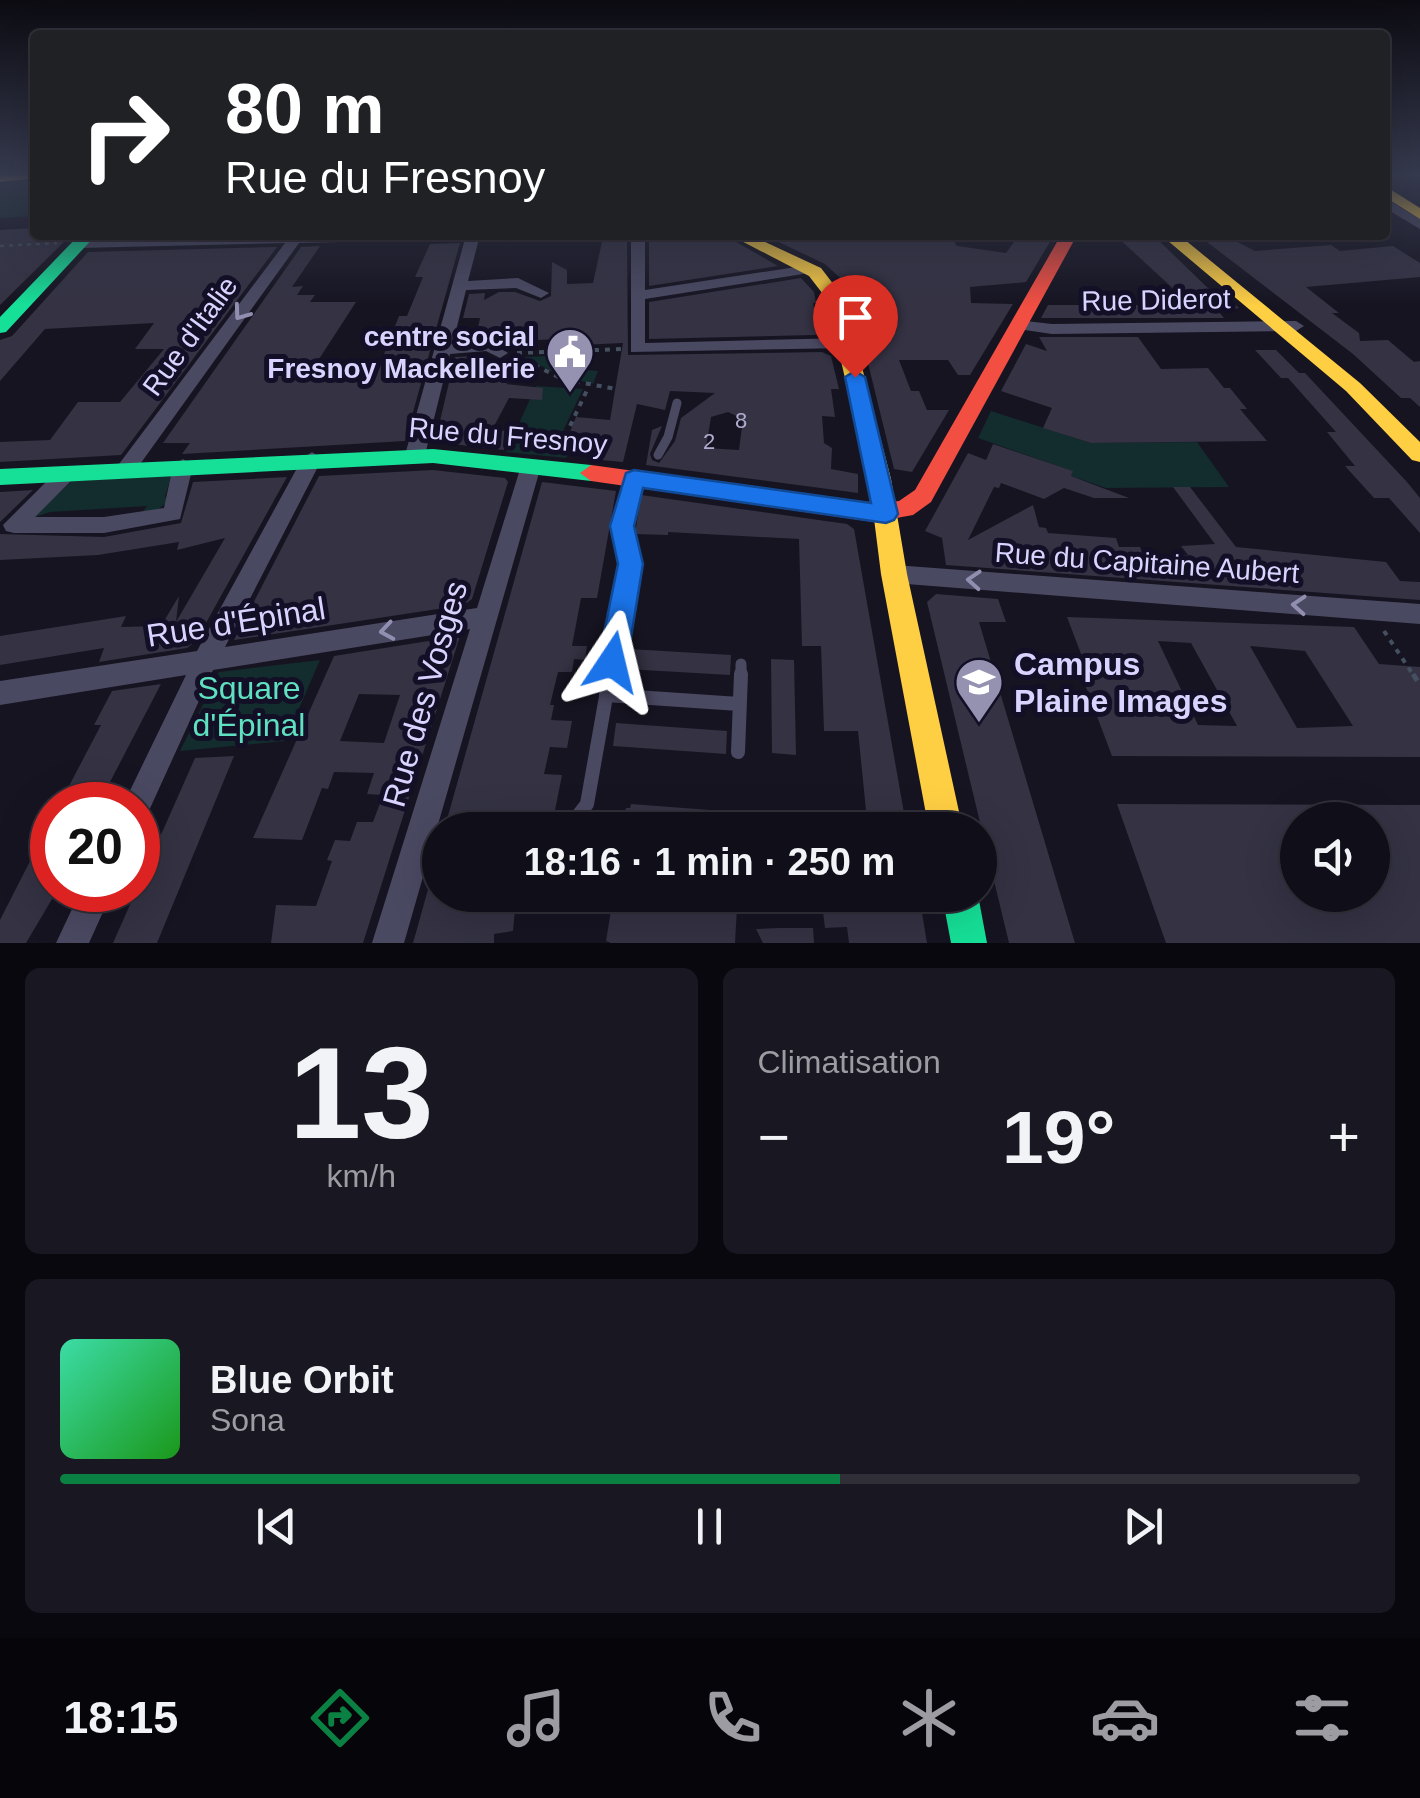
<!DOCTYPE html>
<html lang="fr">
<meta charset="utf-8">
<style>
body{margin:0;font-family:Helvetica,sans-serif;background:#191822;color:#f1f3f6;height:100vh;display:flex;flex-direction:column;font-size:38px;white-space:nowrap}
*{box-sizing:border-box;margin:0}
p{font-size:32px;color:#9c9ca2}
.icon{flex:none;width:55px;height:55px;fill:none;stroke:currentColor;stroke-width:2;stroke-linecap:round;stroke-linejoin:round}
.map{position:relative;height:943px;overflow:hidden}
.drawer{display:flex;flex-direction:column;gap:25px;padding:25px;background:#09080e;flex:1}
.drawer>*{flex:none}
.top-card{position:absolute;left:30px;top:30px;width:1360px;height:210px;border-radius:10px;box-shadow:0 10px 40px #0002,0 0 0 2px #302f38;background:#202124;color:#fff;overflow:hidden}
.controls{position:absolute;left:1280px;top:802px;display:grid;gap:20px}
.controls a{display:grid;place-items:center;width:110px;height:110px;border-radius:50%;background:#100f19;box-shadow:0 10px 40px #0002,0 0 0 2px #302f38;font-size:50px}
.speed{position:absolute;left:30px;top:782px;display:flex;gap:20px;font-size:50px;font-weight:700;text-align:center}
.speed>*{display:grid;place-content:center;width:130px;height:130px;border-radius:50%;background:#100f19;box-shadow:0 10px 40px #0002,0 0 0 2px #302f38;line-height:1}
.speed .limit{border:15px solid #d22;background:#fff;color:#111}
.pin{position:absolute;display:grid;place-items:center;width:85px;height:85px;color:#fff;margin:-102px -42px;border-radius:50% 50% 50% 0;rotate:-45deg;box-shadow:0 0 10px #0007}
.pin .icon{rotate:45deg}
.me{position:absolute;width:110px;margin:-55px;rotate:10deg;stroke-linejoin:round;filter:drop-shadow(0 0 8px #0008)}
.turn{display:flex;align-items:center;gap:35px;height:210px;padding:0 30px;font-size:45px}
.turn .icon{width:130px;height:130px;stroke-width:2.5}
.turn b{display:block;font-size:70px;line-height:85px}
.big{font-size:75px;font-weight:600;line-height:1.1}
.drawer .widget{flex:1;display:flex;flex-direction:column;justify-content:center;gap:15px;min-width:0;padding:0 35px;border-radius:15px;background:#191822}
.drawer .dial{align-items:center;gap:0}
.dial b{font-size:130px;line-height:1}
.song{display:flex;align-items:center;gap:30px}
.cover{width:120px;height:120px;border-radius:15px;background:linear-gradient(135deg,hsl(160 70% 55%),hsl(120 70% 35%))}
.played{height:10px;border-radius:5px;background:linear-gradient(90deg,#0b8043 60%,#302f38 60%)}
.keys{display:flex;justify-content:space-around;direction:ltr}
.heat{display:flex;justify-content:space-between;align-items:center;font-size:55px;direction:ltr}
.drawer .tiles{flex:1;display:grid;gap:25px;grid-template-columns:1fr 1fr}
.widget:last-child{grid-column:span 2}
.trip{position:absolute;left:422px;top:812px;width:575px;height:100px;border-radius:50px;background:#100f19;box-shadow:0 10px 40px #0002,0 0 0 2px #302f38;font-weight:600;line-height:100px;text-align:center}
.menu{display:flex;height:160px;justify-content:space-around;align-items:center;background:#06060a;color:#9c9ca2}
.menu .icon{width:70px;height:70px}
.menu .on{color:#0b8043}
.menu b{font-size:45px;color:#f1f3f6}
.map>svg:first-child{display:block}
</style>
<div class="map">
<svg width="1420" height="943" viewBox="0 0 1420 943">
<rect width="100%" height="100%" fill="#161421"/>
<path fill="#132c2d" d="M35,180V216L0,218V184Z
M573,355V369L598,371L593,384L561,376L524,357Z
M536,386L583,389L553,452L568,455L566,458L506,452Z
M991,411L1091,443L1197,442L1229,487L1106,488L1071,476L1072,471L978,438Z
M171,476L165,497L170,500L155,512L141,514L147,506L50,512L32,518L72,481Z
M320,660L285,741L180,751L219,672Z"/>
<path fill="#343243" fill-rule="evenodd" d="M35,228V235H71L0,305V230Z
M681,235H724L778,266L649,286V238Z
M764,235H851L852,240L950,235L957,246L1006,253L1017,238L1054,235L1026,282L970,287L971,303L1013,304L970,375H958L948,360H899L911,391H919L927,410H949L912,472L894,469L849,286L825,264Z
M1115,235H1153L1212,292L1219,291L1239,308L1219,312L1224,318H1041L1048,305H1191Z
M1198,235H1224L1255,251L1331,245L1340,251L1393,246L1420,263V277L1306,287L1339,313H1332L1359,333L1360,341L1388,340L1414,362L1420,361V407L1410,398H1401L1353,354Z
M603,237L627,238L628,355L822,352L831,356L839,389H831L835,417L822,416L824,443L832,448L831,469L858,474V493L646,465L652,430L662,426L650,454L652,460L659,463L675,441L681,418L715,393L670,391L665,410L637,404L623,462L590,459L599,436L570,432L576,417L610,420L623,343L558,346V339L498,342L489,337L476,338L480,318H463L469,294L485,293L484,300L499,292H515L540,301L551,296L552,262L567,270V284L593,283ZM728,412L743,419L739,450L706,448L711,417Z
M460,243L405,441L182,454L190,443H163L301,247L320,246L292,287L303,286L297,295H315L310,302H356L310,373H345L350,364L381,362L399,316H407L423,277H415L430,244Z
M277,247L121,455L0,462V442L50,440L78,402H120L164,349H135L154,323L45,329L0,381V340L12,336L88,252Z
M801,278L814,292L816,303H813L819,333L815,335L649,339V302Z
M1039,337H1138L1161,369L1208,368L1224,388H1230L1247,409H1240L1267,441L1091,443L1043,428L1052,408L1001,391L1026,344L1047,351Z
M1255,350H1276L1299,373H1305L1407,482L1420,498V533L1389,498H1374L1345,466H1355L1327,432H1336L1288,378H1281Z
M476,356L473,370L499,369L518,358L534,366L506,384L543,388L542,400L509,398L492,430L512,431L504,450L435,442L455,357Z
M993,444L1073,471L1071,476L1129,498H1094L1064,488L1044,499L1001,483L999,488L994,487L968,540L1033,505L1039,527L1046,528L1048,533L1116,538L1119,547H1140L1143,555H1188L1181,546L1215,544L1173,487H1190L1236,547L1386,562L1400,581L1420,582V600L946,565L942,538L925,531L968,453L986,460Z
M433,470L505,478L508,482L472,599L464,605L234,640L319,476Z
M287,477L196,641L187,648L99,662L104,648L0,665V636L126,616L121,627L161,626L179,596L176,622L225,538L177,550L179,542L98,555L0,560V534L104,537L181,523L193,482Z
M542,482L616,491L597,598H581L572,646H587L585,660L574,659L572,672H558L550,705H554L551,720L572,721L567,748L550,747L544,774L562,775L551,830H444Z
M33,490L0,522V523V492Z
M641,495L847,524L854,529L907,830H868L858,731H824L821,646H802L799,539L668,532V535L635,534Z
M936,594L998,599L1006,622H979L1075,943H1009L927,602Z
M1067,617L1354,627L1379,664L1420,667V757L1112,756L1084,682L1092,683ZM1158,641L1191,643L1237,726L1198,725ZM1250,646L1305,651L1353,726L1297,728Z
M460,636L363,943H271L276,905L316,906L332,861L327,860L335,840L350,841L357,822H373L383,795L367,794L374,773L334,772L328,789L322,788L302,840L253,838L334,656ZM359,694L400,695L384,743L340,741Z
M629,649L731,655L730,675L626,669Z
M771,659L794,660L796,755L772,753Z
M161,684L98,805H59L101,725H94L112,691Z
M616,723L727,731L726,754L613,746Z
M234,756L157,943H113L195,758Z
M631,804L736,812L740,816V830H622L626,808H630Z
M1117,804L1420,805V943H1166ZM1298,820H1372V895H1298Z
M52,818L55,894L26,943H0V920Z
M436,861L440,862V895L516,899L513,931L494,934V943H413Z
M821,895H919L927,943H849L847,927L825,928Z
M613,898L737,907L735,943H611L606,941Z
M779,928H813L814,943H763L756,929Z"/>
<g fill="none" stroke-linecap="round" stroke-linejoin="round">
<path stroke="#44505f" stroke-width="2.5" stroke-dasharray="4 5" stroke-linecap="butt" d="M1413,174L1420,178
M787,242L802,235
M0,246L57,243"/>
<path stroke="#44505f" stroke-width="4" stroke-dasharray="5 6" stroke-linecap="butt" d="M517,353L623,349
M515,355L562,379L616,389
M579,444L563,441L588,388
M1384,631L1414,676"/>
<path stroke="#44505f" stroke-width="5" stroke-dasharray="8 11" stroke-linecap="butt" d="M1413,674L1420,685"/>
<path stroke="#4a4962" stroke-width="9" d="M658,455L668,437L677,403"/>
<path stroke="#4a4962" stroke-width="11" d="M610,676L630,564L622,526L633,479
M741,676V664"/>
<path stroke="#4a4962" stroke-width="14" d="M606,695L739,704
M738,752L741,674
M567,830L587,804L610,674"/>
<path fill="#4a4962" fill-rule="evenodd" d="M1385,198L1420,219V229L1385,208Z
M291,235H480L468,281L518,278L549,293L541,298L516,288L466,290L453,343L489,341L508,353L500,358L486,351L450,354L425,455L415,462L405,455L465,239L299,243L133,474H119L116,469L119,464L285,243L79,248L74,247V241Z
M631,235H645V290L809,265L816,269L809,273L645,299V343L846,338L854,343L846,348L631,352Z
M1017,320L1052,324L1296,321L1304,326L1296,331L1052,334L1011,328V322Z
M312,452L322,459L225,647L477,608L521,466L531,459L541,466L404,943H372L470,629L213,670L147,815L138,819V805H123L186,675L0,705V681L197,651L302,459Z
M183,459L193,466L180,519L104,533H14L6,531L3,525L60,468H74L77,473L74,478L35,517H104L164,508L173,466Z
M894,565L1420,604V624L894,583L886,580L883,574L886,568Z
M81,890H113L89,943H56Z"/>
<path fill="#16e098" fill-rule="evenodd" d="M79,235H96L6,332L0,333V317Z
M433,449L591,465L602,473L591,481L433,463L0,485V469Z
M942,895H978L987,943H951Z"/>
<path fill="#ffcf43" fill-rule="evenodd" d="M0,174H35V178L0,182Z
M1385,186L1420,208V219L1385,197Z
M730,235H750L821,268L844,298L891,479L907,574L963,830H929L881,574L869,479L826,298L809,276Z
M1161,235H1179L1360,383L1420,442V462L1412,460L1346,391Z"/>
<path fill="#f24e42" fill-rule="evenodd" d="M1061,235H1077L931,502L913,515L874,522L591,481L580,473L591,465L874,504L899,501L915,490Z"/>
</g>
<defs><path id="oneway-chevron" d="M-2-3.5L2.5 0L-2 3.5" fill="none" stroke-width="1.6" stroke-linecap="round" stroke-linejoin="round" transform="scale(2.5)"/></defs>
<g stroke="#928eb0">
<use href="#oneway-chevron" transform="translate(241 313) rotate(126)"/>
<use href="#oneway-chevron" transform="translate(974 580) rotate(-176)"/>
<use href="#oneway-chevron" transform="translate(1299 605) rotate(-176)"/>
<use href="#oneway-chevron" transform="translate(387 631) rotate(171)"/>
</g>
<linearGradient id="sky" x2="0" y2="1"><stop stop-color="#0c0b12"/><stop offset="0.57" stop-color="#363a4e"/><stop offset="1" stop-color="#363a4e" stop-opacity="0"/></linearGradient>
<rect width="1420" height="306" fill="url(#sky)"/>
<path fill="#1a73e8" stroke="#114b97" stroke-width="2.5" d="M855,371L865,377L898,514L894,520L886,523L643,488L634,526L643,564L627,662L623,671L612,674L602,671L598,662L618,564L610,526L626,473L634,470L871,503L845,377Z"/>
<defs>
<g id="civic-pin" transform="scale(2.5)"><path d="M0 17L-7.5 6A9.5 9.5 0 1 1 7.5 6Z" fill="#9591b1" stroke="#130f26"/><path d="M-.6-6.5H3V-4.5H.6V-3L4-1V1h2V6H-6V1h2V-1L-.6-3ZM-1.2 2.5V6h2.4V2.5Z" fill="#fff"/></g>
<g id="university-pin" transform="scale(2.5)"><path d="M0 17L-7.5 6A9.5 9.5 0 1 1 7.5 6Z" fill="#9591b1" stroke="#130f26"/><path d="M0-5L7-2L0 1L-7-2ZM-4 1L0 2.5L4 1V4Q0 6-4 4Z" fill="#fff"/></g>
</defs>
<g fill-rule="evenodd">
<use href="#civic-pin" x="570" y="352"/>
<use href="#university-pin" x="979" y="682"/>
</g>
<g text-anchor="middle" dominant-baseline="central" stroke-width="10" stroke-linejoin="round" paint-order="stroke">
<g font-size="22" fill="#b0acd0">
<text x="741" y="420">8</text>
<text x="709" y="441">2</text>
</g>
<g font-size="28" fill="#d9d4ff" stroke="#130f26">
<text transform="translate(1156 300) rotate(-1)">Rue Diderot</text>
<text transform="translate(190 336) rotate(-54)">Rue d'Italie</text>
<text transform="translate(508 436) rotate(5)">Rue du Fresnoy</text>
<text transform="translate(1147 563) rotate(4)">Rue du Capitaine Aubert</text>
</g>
<g font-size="28" font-weight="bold" fill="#d9d4ff" stroke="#130f26" text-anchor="end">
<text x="535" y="336">centre social<tspan x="535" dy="32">Fresnoy Mackellerie</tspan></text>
</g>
<g font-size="32" fill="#d9d4ff" stroke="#130f26">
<text transform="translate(236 622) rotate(-9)">Rue d'Épinal</text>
<text transform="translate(425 694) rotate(-74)">Rue des Vosges</text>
</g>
<g font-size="32" font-weight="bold" fill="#d9d4ff" stroke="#130f26" text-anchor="start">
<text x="1014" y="664">Campus<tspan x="1014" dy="37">Plaine Images</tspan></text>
</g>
<g font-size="32" fill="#5fe0c0" stroke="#130f26">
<text x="249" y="688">Square<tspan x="249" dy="37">d'Épinal</tspan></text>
</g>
</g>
</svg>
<div class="controls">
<a><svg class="icon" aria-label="sound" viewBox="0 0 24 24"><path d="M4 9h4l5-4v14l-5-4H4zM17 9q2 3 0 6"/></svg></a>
</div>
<div class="speed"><div class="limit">20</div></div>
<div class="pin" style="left:855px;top:377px;background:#d93025"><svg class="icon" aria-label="arrive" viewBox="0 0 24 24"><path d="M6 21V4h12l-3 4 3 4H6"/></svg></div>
<svg class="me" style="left:612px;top:662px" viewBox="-20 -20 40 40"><path d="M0-17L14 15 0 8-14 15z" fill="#1a73e8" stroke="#fff" stroke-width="4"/></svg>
<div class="trip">18:16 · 1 min · 250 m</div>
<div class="top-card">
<div class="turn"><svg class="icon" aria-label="right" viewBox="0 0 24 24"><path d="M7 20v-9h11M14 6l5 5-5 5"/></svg><div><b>80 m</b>Rue du Fresnoy</div></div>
</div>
</div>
<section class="drawer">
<div class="tiles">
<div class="widget dial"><b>13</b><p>km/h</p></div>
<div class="widget"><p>Climatisation</p>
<div class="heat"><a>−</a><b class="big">19°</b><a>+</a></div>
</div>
<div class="widget">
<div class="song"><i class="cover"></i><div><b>Blue Orbit</b><p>Sona</p></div></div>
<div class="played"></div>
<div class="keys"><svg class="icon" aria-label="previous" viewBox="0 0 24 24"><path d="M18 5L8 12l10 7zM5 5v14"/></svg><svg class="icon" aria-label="pause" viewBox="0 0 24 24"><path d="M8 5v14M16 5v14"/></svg><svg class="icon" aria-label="next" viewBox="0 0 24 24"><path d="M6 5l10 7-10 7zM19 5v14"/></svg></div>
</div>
</div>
</section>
<nav class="menu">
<b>18:15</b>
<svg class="icon on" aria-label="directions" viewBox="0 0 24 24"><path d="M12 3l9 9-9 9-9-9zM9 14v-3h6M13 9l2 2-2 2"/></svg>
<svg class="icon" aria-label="music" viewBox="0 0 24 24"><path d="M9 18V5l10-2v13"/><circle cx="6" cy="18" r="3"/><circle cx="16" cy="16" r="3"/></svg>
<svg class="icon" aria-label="phone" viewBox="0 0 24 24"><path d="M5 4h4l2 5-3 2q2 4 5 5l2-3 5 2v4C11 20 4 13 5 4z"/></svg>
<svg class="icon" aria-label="climate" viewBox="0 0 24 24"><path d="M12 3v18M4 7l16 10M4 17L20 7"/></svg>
<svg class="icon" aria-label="car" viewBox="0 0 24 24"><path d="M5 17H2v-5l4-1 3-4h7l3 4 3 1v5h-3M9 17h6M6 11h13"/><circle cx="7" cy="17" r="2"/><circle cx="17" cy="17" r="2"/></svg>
<svg class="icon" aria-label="filters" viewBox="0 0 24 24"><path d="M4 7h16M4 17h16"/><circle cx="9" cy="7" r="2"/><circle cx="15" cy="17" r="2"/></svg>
</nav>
